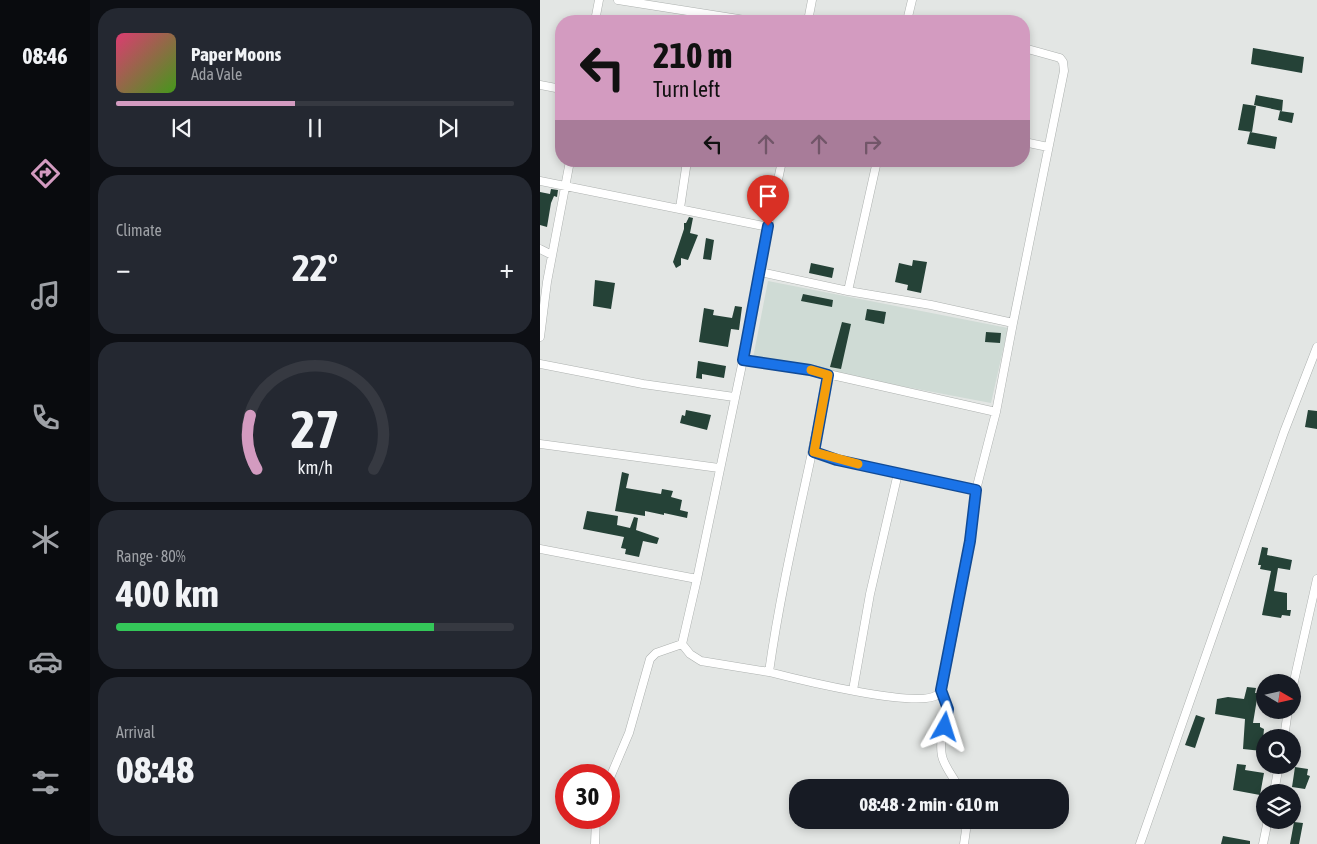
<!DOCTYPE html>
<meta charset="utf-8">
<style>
body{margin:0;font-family:"Asap Condensed",sans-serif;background:#242831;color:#f1f3f6;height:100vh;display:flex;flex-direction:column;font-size:19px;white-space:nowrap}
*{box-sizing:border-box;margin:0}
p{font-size:16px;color:#9ea1a6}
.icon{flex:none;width:28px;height:28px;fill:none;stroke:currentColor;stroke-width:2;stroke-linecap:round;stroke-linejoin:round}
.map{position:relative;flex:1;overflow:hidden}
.sheet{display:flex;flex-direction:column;gap:8px;padding:8px;background:#0d0f14;width:450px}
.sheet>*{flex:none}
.guide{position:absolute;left:15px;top:15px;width:475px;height:152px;border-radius:20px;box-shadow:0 2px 8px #0003;background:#d39bc0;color:#111;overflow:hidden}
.needle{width:32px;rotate:99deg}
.controls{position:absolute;left:716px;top:674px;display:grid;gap:10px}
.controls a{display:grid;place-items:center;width:45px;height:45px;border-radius:50%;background:#171b24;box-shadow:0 2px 8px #0003;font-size:25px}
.speed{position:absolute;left:15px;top:764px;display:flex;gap:10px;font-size:25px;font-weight:700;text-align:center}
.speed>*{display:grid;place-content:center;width:65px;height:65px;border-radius:50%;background:#171b24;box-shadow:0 2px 8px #0003;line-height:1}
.speed .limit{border:8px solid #d22;background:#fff;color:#111}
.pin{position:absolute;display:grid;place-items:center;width:42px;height:42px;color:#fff;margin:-51px -21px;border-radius:50% 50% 50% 0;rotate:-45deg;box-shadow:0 0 5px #0007}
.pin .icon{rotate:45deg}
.me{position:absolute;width:55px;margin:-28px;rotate:6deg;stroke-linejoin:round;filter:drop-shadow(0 0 4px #0008)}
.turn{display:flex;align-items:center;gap:18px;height:105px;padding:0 15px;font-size:22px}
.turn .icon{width:65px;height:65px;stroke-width:2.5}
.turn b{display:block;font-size:35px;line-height:42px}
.lanes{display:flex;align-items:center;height:48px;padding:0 15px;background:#0003;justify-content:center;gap:25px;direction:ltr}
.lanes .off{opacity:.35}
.big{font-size:38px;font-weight:700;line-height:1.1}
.sheet .card{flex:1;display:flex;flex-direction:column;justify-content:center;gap:8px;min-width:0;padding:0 18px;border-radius:20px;background:#242831}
.sheet .dial{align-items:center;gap:0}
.dial svg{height:130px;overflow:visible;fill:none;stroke:#363941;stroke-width:7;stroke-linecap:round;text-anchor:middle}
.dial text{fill:#f1f3f6;stroke:none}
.song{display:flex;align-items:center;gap:15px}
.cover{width:60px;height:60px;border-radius:8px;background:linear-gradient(135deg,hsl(340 70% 55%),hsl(100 70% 35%))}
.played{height:5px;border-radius:2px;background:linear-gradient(90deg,#d39bc0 45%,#363941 45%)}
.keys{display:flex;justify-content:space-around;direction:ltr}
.heat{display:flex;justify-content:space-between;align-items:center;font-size:28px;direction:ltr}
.charge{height:8px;border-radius:4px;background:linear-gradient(90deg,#34c759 80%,#363941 0)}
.trip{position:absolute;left:249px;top:779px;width:280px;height:50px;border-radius:20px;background:#171b24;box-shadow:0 2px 8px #0003;font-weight:700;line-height:50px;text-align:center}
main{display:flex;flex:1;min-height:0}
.dock{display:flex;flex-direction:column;width:90px;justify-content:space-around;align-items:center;background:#090b0e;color:#9ea1a6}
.dock .icon{width:35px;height:35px}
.dock .current{color:#d39bc0}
.dock b{font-size:22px;color:#f1f3f6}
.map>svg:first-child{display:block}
</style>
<main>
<nav class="dock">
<b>08:46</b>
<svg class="icon current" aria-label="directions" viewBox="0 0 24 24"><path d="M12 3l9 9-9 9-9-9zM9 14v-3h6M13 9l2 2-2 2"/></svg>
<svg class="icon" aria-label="music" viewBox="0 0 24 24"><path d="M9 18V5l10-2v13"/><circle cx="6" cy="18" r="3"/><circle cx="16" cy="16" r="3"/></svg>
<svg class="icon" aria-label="phone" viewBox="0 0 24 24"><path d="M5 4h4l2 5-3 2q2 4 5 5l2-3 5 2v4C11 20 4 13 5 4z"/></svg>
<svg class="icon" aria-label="climate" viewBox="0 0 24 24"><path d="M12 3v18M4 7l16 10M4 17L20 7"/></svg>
<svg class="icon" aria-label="car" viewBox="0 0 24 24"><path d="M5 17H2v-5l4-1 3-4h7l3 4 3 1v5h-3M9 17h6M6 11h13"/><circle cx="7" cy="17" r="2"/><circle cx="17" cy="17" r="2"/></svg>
<svg class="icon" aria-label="filters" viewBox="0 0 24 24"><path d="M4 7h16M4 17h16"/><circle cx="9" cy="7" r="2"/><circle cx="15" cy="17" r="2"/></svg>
</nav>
<section class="sheet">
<div class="card">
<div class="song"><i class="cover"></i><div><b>Paper Moons</b><p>Ada Vale</p></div></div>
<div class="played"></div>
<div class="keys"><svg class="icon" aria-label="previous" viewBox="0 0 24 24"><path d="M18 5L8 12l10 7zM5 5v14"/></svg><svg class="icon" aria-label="pause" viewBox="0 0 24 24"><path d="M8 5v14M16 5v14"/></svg><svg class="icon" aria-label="next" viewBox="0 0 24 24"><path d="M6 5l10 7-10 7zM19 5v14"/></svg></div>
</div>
<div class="card"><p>Climate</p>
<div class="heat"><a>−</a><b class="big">22°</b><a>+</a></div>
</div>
<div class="card dial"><svg viewBox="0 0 100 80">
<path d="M14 69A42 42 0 1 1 86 69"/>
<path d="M14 69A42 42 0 0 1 10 36" stroke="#d39bc0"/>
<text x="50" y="56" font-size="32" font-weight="700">27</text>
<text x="50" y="72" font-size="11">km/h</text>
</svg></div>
<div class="card"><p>Range · 80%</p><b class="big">400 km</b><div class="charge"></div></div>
<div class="card"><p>Arrival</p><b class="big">08:48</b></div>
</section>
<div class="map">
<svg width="777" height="844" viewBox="0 0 777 844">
<rect width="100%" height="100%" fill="#e3e6e4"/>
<path fill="#cfdbd5" d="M228,281L468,328L451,403L213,358Z"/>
<path fill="#254237" d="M713,48L764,57L762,73L711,64Z
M716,95L743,100L742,111L714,105Z
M703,104L716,106L712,132L698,130Z
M740,111L754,113L752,123L738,120Z
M710,132L737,137L735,149L707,144Z
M11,189L18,190L17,197L14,196L11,203L7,227L0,225V192L10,194Z
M149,217L153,218L150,233L158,235L148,260L141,258V265L136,268L133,262L144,229V223H146Z
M166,238L174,240L171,260L163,259Z
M373,260L387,262L381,293L367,290L368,285L355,282L359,263L372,266Z
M271,263L294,268L292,278L269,273Z
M55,280L75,283L71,309L53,306Z
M263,294L293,300L292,307L261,301Z
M195,306L202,307L199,330L191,329L188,347L159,342L164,308L174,310L173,315L192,318Z
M327,309L346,312L344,324L325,320Z
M302,322L311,324L301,369L290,367Z
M446,332L461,333L460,343L445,342Z
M158,361L186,366L184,378L162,374V379L156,378Z
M146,410L171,415L167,430L140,423L142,415L145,416Z
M768,410L777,411V429L765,427Z
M82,472L89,474L86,488L121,494L122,489L133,491L131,497L142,500L140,510L148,512L147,518L124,513V515L105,511V516L75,511Z
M47,511L78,516L77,525L90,528L94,517L98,518L96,530L119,538L117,544L103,541L99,557L85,554L86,549L81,548L84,537L43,529Z
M722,547L728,548L727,555L752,560L750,570L738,568L734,591L747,593V610H751L750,616L742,615L741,618L722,615L731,571L720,569L721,565H718Z
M707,687L716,688L715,693H718L713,723H720V727L724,729L722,751L703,749L705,719L675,714L677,699L688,697L704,699Z
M656,715L665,718L655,748L645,745Z
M697,764L706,765L705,770L724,773L720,795L693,790Z
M755,767L768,769L767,775L770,776L765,789L752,787Z
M754,822L763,823L759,844H750Z
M683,836L710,841V844H681Z"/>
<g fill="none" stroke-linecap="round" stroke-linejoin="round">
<g stroke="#adb1af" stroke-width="9">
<path id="street" d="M78,0L211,21
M55,21L59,0
M268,21L272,0
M367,21L372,0
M0,85L21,89
M484,142L508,147
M0,181L228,227L242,161
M140,208L147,161
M0,249L12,255
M220,272L308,291L337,161
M308,291L391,305L473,323L524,71L523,62L520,58L484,48
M0,337L7,282L30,161
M203,360L270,370L456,412
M0,364L103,384L194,397
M288,375C269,474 243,572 229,672C256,679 378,709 397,695C408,686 433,515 436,490
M0,444L179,468
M274,452L297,460L436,490L456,412L473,323
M0,549L157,579L142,644L116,653L110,659L89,733L69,780
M157,579L203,360L228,227
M142,644L150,654L161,661L229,672
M313,690L330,594L358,473
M401,690C416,718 397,730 402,756C404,766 414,778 419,788
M752,690L777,579
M744,738L748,710
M734,792L739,765
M423,820L426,830L424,844
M55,844L56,818
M600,844L744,432L777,347
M723,844L728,820"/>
</g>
<use href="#street" stroke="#fff" stroke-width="8"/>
</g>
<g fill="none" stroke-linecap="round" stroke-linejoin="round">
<g stroke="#114b97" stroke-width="12">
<path id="route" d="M228,226L203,360L270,370L288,375L274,452L297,460L436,490L430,541L401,690L408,709L405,727"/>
</g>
<use href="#route" stroke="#1a73e8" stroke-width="9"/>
<path stroke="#f59e0b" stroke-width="9" d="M271,370L288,375L274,452L318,464"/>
</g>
</svg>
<div class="controls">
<a><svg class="needle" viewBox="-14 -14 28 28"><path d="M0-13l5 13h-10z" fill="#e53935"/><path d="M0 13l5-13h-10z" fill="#9ea1a6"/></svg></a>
<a><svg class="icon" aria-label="search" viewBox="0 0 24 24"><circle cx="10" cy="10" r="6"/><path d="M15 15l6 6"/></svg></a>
<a><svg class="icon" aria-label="layers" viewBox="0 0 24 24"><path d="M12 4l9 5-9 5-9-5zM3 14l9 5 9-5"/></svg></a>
</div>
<div class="speed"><div class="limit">30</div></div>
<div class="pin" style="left:228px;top:226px;background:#d93025"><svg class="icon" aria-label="arrive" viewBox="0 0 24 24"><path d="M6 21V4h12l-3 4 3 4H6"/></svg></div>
<svg class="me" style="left:405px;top:727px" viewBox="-20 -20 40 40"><path d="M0-17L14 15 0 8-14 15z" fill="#1a73e8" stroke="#fff" stroke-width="4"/></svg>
<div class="trip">08:48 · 2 min · 610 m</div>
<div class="guide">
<div class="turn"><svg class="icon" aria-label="left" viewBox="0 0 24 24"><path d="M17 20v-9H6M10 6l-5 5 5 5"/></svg><div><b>210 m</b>Turn left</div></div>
<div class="lanes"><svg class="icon" aria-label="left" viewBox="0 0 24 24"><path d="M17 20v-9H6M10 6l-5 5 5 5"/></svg><svg class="icon off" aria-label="ahead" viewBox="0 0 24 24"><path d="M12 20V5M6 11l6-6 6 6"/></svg><svg class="icon off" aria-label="ahead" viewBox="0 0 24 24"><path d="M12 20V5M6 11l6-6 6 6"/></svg><svg class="icon off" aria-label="right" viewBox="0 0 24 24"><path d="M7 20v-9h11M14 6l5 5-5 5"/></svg></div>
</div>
</div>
</main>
